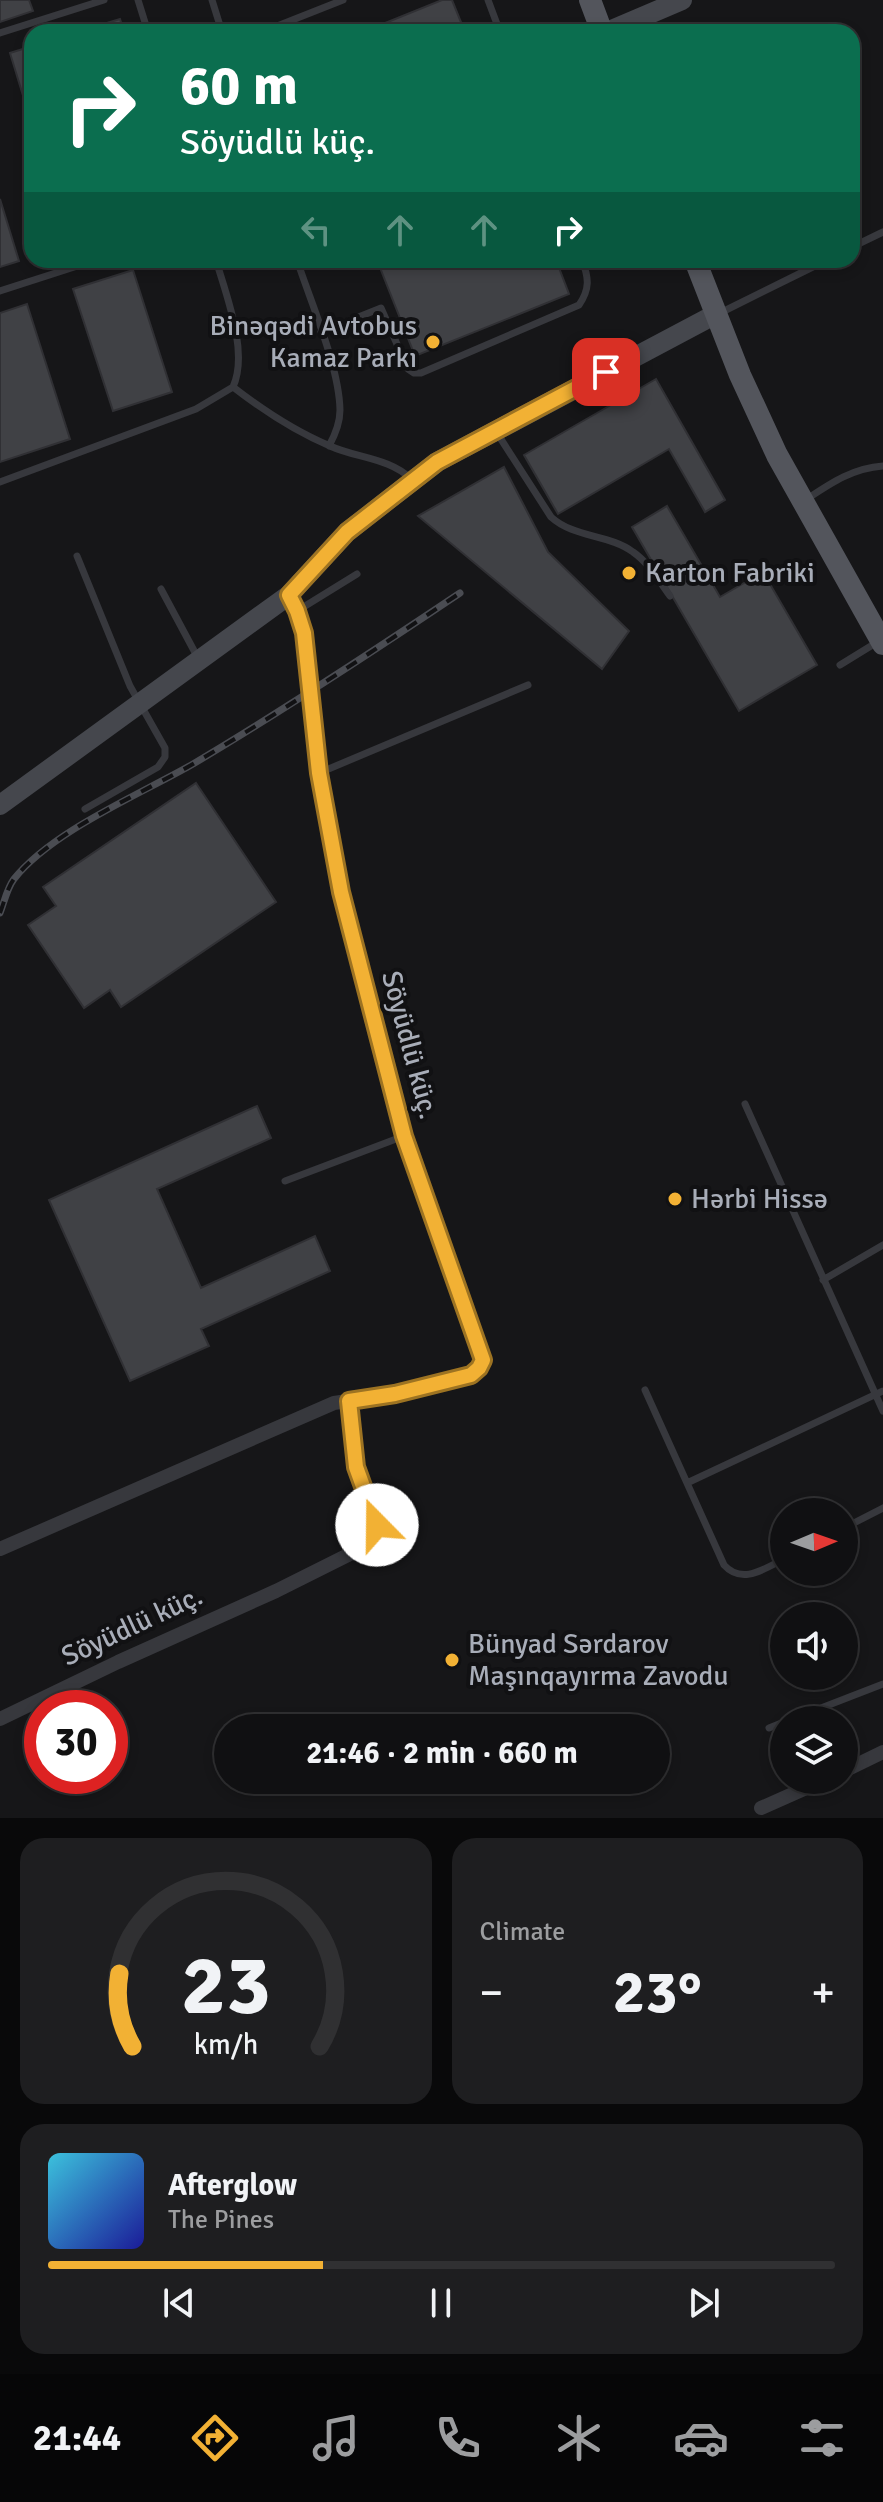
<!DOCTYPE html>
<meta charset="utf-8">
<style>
body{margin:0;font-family:Signika,sans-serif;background:#1e1e20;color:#f1f3f6;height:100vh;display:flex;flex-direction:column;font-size:30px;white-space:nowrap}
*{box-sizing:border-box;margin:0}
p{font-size:26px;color:#9c9d9f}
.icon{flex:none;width:44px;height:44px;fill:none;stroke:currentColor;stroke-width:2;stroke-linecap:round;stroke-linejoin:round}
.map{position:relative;height:1818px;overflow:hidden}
.drawer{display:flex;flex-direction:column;gap:20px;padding:20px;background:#09090a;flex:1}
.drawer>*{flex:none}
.banner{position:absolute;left:24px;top:24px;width:836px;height:244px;border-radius:24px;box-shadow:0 4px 12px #0003,0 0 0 2px #303032;background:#0b6e4f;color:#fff;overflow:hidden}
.needle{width:52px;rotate:88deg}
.fabs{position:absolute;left:770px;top:1498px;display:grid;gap:16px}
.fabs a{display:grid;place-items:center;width:88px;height:88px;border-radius:50%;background:#101012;box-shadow:0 4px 12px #0003,0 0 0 2px #303032;font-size:40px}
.speed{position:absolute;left:24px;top:1690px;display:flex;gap:16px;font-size:40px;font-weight:700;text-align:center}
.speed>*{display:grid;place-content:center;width:104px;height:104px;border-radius:50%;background:#101012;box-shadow:0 4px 12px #0003,0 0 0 2px #303032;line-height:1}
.speed .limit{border:12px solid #d22;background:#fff;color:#111}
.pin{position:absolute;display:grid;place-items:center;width:68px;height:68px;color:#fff;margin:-34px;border-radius:16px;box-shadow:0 4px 12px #0006}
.me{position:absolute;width:88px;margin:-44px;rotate:338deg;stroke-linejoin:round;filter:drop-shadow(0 0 6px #0008)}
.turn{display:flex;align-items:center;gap:28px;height:168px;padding:0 24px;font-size:36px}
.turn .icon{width:104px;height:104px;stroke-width:2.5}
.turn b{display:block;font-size:56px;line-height:68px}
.lanes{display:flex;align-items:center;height:76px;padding:0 24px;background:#0003;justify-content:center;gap:40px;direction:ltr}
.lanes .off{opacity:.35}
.big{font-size:60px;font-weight:700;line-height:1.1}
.drawer .tile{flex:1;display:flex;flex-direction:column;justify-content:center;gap:12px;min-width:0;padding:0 28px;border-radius:24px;background:#1e1e20}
.drawer .dial{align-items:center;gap:0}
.dial svg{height:208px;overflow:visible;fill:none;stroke:#303032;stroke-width:7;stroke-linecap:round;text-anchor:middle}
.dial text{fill:#f1f3f6;stroke:none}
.song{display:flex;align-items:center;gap:24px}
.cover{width:96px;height:96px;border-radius:12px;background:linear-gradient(135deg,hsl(190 70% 55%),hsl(240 70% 35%))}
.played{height:8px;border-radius:4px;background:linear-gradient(90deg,#f2b134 35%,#303032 35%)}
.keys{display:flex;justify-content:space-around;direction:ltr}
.heat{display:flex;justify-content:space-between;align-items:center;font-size:44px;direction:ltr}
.drawer .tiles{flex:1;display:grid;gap:20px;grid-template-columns:1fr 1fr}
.tile:last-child{grid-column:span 2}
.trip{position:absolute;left:214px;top:1714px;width:456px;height:80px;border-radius:40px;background:#101012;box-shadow:0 4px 12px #0003,0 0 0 2px #303032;font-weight:700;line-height:80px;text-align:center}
.dock{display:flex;height:128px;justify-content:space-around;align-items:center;background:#060607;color:#9c9d9f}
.dock .icon{width:56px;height:56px}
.dock .active{color:#f2b134}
.dock b{font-size:36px;color:#f1f3f6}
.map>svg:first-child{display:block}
</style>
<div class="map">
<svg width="883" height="1818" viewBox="0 0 883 1818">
<rect width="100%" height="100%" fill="#161618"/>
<path fill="#404145" stroke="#303034" stroke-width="2" d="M0,0H29L33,11L0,22Z
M442,0H452L465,32H363Z
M120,19L124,32H77Z
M32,46V125L10,53Z
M0,199L19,261L0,267Z
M377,260H556L569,294L415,356Z
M133,270L172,392L113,411L73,289Z
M27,304L70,439L0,462V313Z
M656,379L725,500L705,512L669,449L558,514L524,455Z
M504,467L548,552L629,631L602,669L418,516Z
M667,506L720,597L763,572L817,665L739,711L632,527Z
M196,783L276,902L121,1007L110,990L84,1008L28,925L56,906L43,887Z
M257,1106L271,1138L157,1189L201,1288L315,1236L330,1271L201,1329L209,1346L130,1381L49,1200Z"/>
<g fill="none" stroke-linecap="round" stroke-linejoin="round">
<path stroke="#37383d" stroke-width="7" d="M138,0L148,32
M212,0L222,32
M488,0L500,32
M262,32L343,0
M0,33L104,0
M852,247L883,232
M297,260C311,303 339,366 340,410C340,423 335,435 329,446
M0,291L96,260
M718,314L827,260
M321,332L381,308L408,369L414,373H421L579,305C590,289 589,278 582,260
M233,387C264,411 294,431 330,446C356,458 390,458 411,479
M497,433L551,517C574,538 609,534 633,552C649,563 659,581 670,596
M0,482L196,409L233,387C249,352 226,295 216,260
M807,499C831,483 853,468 883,466
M77,556L130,686L165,748V757L158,767L85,809
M161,589L199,660
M297,611L357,574
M840,665L879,641
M319,773L528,685
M745,1104L883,1411
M285,1181L404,1136
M823,1280L883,1245
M645,1390L724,1565C742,1585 764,1569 784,1559
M687,1483L883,1391
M844,1528L883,1508
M790,1720L883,1684
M769,1728L784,1722"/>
<path stroke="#37383d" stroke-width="14" d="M0,1549L334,1403L395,1394L471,1375L479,1368L483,1360L404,1136L341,892L319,773L304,633L297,611L289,595
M0,1719L118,1662L276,1591L366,1546L374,1539L377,1525L356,1467L349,1401
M844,1771L883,1752
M761,1808L824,1780"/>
<path stroke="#45474d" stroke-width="20" d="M607,32L682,0
M0,805L289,595L347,532L437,462L716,314"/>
<path stroke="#53555c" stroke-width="22" d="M590,0L602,32
M695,260L740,375L777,455L883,644"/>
<g stroke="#4a4c52" stroke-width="7">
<path id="rail" d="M0,913C4,903 7,888 14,879C52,831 139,795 193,764C284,710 372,652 460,593"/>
</g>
<use href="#rail" stroke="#111113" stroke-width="4" stroke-dasharray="12" stroke-linecap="butt"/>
</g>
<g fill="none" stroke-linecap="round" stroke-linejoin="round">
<g stroke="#9d7322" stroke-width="20">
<path id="route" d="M377,1525L356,1467L349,1401L395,1394L471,1375L479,1368L483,1360L404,1136L341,892L319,773L304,633L297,611L289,595L347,532L437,462L606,372"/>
</g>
<use href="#route" stroke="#f2b134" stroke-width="14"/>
</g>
<g fill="#f2b134" stroke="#111113" stroke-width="3">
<circle cx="433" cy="342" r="8"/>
<circle cx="629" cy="573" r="8"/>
<circle cx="675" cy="1199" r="8"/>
<circle cx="452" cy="1660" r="8"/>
</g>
<g text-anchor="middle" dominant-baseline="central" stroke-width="8" stroke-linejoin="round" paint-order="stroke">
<g font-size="28" fill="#a8adb8" stroke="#111113" text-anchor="start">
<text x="417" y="326" text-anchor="end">Binəqədi Avtobus<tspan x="417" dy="32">Kamaz Parkı</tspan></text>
<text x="645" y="573">Karton Fabriki</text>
<text x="691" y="1199">Hərbi Hissə</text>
<text x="468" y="1644">Bünyad Sərdarov<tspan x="468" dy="32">Maşınqayırma Zavodu</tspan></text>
</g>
<g font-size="28" fill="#a8adb8" stroke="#111113">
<text transform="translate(410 1045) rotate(75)">Söyüdlü küç.</text>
<text transform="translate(132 1626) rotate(-25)">Söyüdlü küç.</text>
</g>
</g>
</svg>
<div class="fabs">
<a><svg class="needle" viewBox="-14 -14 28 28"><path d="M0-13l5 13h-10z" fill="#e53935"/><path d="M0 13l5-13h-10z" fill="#9c9d9f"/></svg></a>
<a><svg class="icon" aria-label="sound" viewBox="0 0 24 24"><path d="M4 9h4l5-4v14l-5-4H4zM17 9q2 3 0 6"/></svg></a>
<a><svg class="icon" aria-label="layers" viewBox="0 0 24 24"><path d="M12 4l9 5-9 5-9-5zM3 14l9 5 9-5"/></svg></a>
</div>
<div class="speed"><div class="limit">30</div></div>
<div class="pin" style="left:606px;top:372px;background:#d93025"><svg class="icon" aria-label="arrive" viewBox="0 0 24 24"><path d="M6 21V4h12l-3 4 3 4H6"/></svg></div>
<svg class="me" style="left:377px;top:1525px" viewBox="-20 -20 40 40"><circle r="19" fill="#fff"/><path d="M0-13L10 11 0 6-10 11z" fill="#f2b134"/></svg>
<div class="trip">21:46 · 2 min · 660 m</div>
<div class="banner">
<div class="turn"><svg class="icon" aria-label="right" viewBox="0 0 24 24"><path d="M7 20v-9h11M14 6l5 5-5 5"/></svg><div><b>60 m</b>Söyüdlü küç.</div></div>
<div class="lanes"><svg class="icon off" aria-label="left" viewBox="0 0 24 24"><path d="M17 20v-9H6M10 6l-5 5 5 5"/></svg><svg class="icon off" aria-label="ahead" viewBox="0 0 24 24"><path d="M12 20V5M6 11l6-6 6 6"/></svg><svg class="icon off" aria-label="ahead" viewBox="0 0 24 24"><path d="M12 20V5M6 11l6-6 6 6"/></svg><svg class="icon" aria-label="right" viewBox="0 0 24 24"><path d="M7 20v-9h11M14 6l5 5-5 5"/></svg></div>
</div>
</div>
<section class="drawer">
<div class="tiles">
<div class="tile dial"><svg viewBox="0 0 100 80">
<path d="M14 69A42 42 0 1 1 86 69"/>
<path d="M14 69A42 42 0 0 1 9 41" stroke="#f2b134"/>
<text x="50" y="56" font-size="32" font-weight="700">23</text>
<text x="50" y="72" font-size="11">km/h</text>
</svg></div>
<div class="tile"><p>Climate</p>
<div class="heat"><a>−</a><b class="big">23°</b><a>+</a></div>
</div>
<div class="tile">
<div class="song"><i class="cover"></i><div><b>Afterglow</b><p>The Pines</p></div></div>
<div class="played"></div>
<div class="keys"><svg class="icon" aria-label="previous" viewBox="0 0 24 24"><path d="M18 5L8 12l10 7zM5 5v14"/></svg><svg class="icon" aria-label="pause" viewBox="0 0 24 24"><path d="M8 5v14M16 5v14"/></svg><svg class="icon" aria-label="next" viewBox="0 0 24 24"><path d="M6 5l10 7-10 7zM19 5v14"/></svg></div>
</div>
</div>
</section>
<nav class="dock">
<b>21:44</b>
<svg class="icon active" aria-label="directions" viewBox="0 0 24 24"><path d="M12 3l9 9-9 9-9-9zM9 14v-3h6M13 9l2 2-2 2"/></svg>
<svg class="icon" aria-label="music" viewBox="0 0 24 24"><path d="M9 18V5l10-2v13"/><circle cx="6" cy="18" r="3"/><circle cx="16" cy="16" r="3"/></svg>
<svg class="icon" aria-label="phone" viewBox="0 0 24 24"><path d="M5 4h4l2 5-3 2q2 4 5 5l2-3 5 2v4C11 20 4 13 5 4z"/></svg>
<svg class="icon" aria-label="climate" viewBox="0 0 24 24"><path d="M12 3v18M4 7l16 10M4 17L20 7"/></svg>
<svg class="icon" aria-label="car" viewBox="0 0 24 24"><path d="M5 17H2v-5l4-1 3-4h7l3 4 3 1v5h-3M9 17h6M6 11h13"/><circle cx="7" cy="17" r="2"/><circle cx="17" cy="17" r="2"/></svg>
<svg class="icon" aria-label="filters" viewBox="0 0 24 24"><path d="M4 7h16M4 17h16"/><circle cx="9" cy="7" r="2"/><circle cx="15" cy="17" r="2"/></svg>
</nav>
